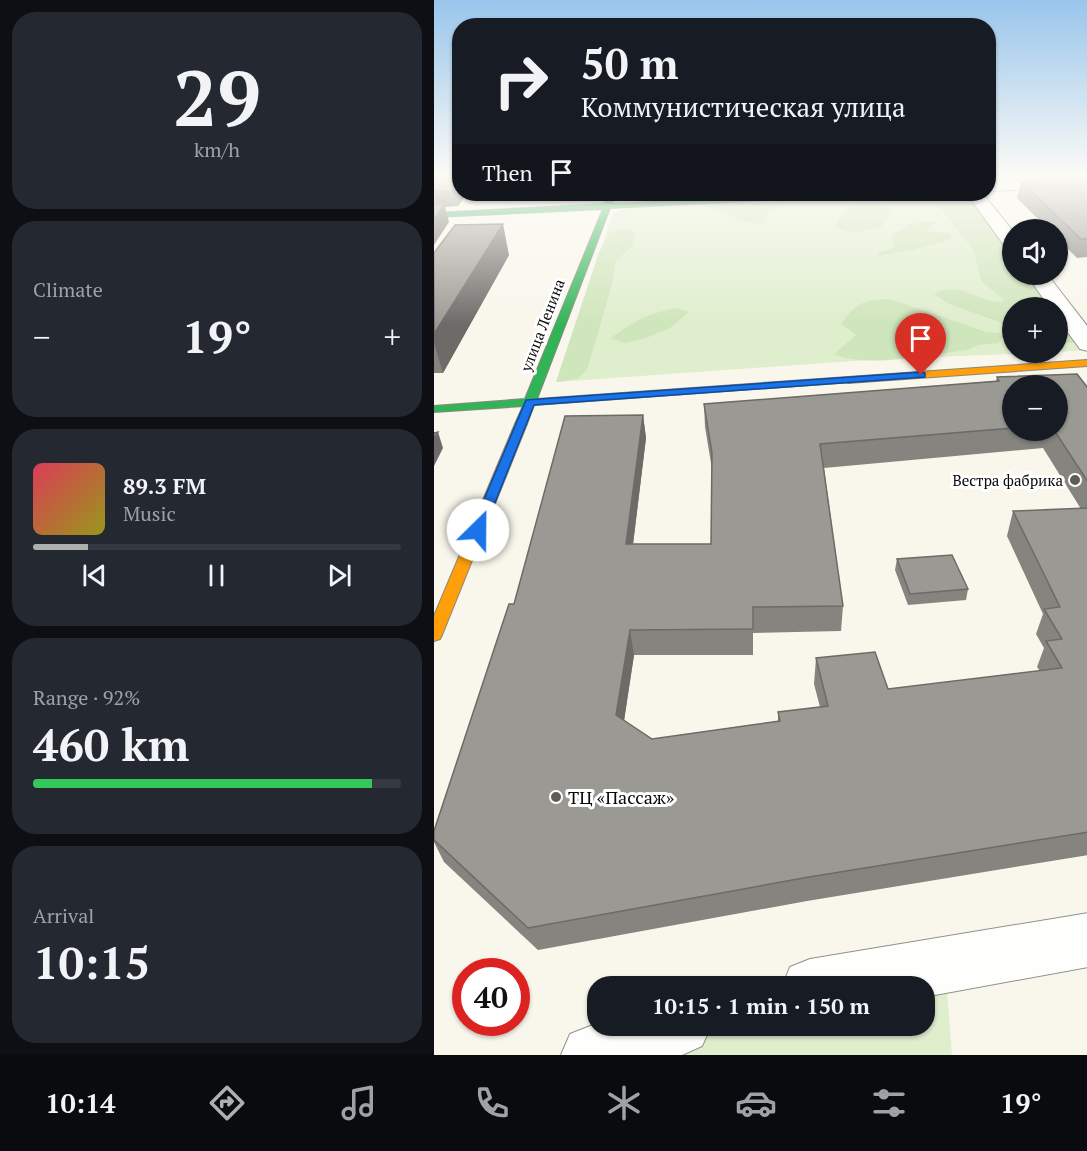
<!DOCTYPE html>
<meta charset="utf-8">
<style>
body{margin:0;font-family:"PT Serif",serif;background:#242831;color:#f1f3f6;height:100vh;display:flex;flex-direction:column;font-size:22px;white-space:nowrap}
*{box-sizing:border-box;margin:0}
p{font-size:20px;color:#9ea1a6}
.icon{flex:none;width:33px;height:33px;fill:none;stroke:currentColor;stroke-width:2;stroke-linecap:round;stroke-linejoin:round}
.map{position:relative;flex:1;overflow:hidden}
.side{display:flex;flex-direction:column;gap:12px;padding:12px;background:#0d0f14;width:434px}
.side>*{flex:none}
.hud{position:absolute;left:18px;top:18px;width:544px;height:183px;border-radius:24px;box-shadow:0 2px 4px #0004;background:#171b24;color:#f1f3f6;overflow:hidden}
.fabs{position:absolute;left:568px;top:219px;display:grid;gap:12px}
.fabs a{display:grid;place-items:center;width:66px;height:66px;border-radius:50%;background:#171b24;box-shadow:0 2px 4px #0004;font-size:30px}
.speed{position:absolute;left:18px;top:958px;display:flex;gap:12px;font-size:30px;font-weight:700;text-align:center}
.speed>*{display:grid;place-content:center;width:78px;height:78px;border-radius:50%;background:#171b24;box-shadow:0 2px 4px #0004;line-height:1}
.speed .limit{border:9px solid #d22;background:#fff;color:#111}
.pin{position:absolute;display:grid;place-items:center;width:51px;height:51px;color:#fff;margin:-62px -26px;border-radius:50% 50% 50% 0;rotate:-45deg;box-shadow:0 0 6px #0007}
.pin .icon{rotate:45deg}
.me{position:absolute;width:66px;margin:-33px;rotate:23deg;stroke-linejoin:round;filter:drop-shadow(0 0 4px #0008)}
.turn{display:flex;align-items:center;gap:21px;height:126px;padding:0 30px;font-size:27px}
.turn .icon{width:78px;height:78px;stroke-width:2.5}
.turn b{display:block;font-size:42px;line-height:51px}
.then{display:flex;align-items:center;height:57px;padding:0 30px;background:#0003;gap:12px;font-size:22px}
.big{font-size:45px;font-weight:600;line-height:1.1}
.side .tile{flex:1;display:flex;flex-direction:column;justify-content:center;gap:9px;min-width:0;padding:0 21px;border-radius:24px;background:#242831}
.side .dial{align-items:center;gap:0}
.dial b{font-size:78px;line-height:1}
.song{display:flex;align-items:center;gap:18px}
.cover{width:72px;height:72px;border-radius:9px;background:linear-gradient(135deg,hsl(350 70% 55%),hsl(60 70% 35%))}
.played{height:6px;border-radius:3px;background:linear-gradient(90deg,#aeafaf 15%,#363941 15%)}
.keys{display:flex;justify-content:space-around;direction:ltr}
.heat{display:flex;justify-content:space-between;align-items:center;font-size:33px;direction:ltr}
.charge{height:9px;border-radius:4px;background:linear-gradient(90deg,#34c759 92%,#363941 0)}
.trip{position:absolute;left:153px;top:976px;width:348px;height:60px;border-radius:24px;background:#171b24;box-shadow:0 2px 4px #0004;font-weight:600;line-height:60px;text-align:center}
.menu{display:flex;height:96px;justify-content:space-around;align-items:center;background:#090b0e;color:#9ea1a6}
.menu .icon{width:42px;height:42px}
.menu .active{color:#aeafaf}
.menu b{font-size:27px;color:#f1f3f6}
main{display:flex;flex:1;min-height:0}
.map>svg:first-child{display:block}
</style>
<main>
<section class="side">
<div class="tile dial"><b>29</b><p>km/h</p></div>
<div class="tile"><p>Climate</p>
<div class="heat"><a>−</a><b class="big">19°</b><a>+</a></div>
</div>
<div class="tile">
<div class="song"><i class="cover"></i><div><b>89.3 FM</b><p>Music</p></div></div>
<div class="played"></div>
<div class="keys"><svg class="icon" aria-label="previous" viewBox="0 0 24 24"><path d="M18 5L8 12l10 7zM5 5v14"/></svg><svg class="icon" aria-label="pause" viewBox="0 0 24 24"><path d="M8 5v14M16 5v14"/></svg><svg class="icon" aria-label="next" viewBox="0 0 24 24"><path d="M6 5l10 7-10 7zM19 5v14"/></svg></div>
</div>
<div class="tile"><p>Range · 92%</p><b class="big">460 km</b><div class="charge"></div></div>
<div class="tile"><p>Arrival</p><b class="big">10:15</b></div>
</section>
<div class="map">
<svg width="654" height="1055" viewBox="0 0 654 1055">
<rect width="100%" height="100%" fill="#f9f7ec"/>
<path fill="#dfeecd" d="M56,194H151L149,199L51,201Z
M414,194H541L579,274L602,275L653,350L624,352V308H579V352L604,353L449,359L122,382L179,213L205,204Z
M511,966L518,1055H157L248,1026H490V987Z"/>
<path fill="#cfe5bb" d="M215,194H373L221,201Z
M488,194H541L579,244V274L602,275L646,334L642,343L624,342V308H579V327L515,304L500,294C528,278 543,305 571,301L547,281L540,251L509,211L488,199Z
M363,196L362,202L333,212V221L327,224L311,222L260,202Z
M425,203H445L460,209L447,227C433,230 414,237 402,226C408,214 412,208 425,203Z
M491,221L502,222L492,231L515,233L518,239L480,250L443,256V253L459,248L458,235L476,224Z
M191,229L202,232L198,246L182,261L177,288L153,370L143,379L122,382L165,252L176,232Z
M456,299L552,332L564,333L569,337L564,343L545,345L534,350C497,354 434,369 400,354L422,335L407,324C424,302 428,300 456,299Z
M243,308L255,312L236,328L212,338L191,343L177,338C198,322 217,312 243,308Z"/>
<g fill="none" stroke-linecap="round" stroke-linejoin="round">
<g stroke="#91908b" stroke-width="2">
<path id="street" d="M654,177V187L555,191V181Z
M533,194H549L579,231V250L572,248Z
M592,274H613L654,327V351L646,349L624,319V308H616Z
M654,913V967L490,997V987H348L356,967L376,959Z
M164,1023V1026H277L268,1046L248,1055H127L136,1034Z"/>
</g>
<g stroke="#888782" stroke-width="2">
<path id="fast" d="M175,194H181L178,204L384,194H417L414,196L176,208L103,399L414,377L418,378V382L100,405L93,424L87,427L81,424L89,406L0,412V406L91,399L169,209L0,217V213L170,204Z"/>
</g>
<g stroke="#888782" stroke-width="2">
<path id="slow" d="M654,360V366L414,383L409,380L414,377Z
M87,421L93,424L8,635L6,639L0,641V616L81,424Z"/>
</g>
<use href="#street" fill="#fefefc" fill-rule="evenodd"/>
<use href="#fast" fill="#30b455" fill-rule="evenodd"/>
<use href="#slow" fill="#ff9f0a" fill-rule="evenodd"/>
</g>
<path fill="#85847e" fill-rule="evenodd" d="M596,177H654V257L643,258L624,239V230H615L583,198L587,182L596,181Z
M0,253L75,255L9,373H0Z
M563,377L654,388V855L373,901L104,950L10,862L0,842V831L80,604L209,415L212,438L199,544H277L278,469L271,427L270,404L562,381ZM579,386L624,430H579ZM609,448L647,509L579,511L573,536L609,614L602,634L610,648L603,667L606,671L454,689L382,658L380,684L386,707L344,712V721L218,739L190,720L200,655H319V633L407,631L409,606L390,468Z
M463,559L534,589L532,600L474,605L461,570Z"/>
<path fill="#6c6b67" d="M26,182V194H33L24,206L11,207L15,222L0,245V191Z
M69,224L75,255L9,373L0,343V334Z
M209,415L212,438L196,569L192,544Z
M4,432L9,448L0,466V440Z
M196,630L200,655L187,741L182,715Z"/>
<path fill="#9b9993" stroke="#6c6b67" stroke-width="1.5" d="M0,177H26V182L20,190L0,191Z
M598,177H654V239H647L587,182L603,181Z
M0,204H10L0,220Z
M69,224L0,334V253L21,225Z
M643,374L654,388V482L620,430H624V386H579V428L386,444L409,606L319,607V629L196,630L182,715L218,739L346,721L344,712L394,706L382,658L441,652L454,689L628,668L612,641L628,639L610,609L626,607L579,511L654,508V832L375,877L94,928L0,840V831L75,604H80L131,416L209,415L192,544H277L278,453L270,404L565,381L563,377Z
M4,432L0,440V433Z
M518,555L534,589L476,594L463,559Z"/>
<linearGradient id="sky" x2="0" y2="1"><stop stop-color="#99c5ec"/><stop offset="0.54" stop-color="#fcfbf6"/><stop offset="1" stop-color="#fcfbf6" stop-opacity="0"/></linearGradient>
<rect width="654" height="325" fill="url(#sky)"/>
<path fill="#1a73e8" stroke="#114b97" stroke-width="1.5" d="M487,372L491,373V377L100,405L50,530L44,534L37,530L92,400Z"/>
<g fill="#5d5c58" stroke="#fff" stroke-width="2">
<circle cx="641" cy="480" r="6"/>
<circle cx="122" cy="797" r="6"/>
</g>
<g text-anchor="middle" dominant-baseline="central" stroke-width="6" stroke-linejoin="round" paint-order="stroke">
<g font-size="15" fill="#090909" stroke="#fff">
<text transform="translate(108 325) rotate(-69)">улица Ленина</text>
</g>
<g font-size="15" fill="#090909" stroke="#fff" text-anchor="end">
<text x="629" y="480">Вестра фабрика</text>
</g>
<g font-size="18" fill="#090909" stroke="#fff" text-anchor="start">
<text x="134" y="797">ТЦ «Пассаж»</text>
</g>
</g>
</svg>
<div class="fabs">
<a><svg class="icon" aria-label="sound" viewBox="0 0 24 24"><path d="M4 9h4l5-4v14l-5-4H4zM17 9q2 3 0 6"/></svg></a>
<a>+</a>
<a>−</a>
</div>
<div class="speed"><div class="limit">40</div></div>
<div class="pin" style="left:487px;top:375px;background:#d93025"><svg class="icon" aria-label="arrive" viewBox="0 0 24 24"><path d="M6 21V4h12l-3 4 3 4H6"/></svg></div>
<svg class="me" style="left:44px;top:530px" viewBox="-20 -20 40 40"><circle r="19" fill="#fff"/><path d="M0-13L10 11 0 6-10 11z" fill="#1a73e8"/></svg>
<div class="trip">10:15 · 1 min · 150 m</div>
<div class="hud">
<div class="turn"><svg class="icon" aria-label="right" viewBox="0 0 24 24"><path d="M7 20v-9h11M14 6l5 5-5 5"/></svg><div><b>50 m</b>Коммунистическая улица</div></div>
<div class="then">Then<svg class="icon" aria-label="arrive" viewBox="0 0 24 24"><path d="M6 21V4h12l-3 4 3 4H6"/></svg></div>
</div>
</div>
</main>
<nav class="menu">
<b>10:14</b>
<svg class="icon active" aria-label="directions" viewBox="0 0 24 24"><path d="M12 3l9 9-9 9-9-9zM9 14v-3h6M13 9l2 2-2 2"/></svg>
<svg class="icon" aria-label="music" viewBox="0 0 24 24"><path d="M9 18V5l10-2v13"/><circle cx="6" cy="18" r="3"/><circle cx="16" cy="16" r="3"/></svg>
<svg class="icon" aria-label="phone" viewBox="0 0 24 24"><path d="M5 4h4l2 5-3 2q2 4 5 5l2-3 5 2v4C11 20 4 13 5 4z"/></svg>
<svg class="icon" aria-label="climate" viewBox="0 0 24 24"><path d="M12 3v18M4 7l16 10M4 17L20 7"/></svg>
<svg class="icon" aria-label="car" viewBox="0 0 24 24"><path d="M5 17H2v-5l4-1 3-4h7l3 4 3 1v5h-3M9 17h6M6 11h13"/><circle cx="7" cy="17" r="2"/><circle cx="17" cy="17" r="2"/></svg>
<svg class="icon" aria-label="filters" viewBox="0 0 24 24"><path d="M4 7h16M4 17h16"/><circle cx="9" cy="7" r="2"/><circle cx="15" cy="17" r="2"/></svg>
<b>19°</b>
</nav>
